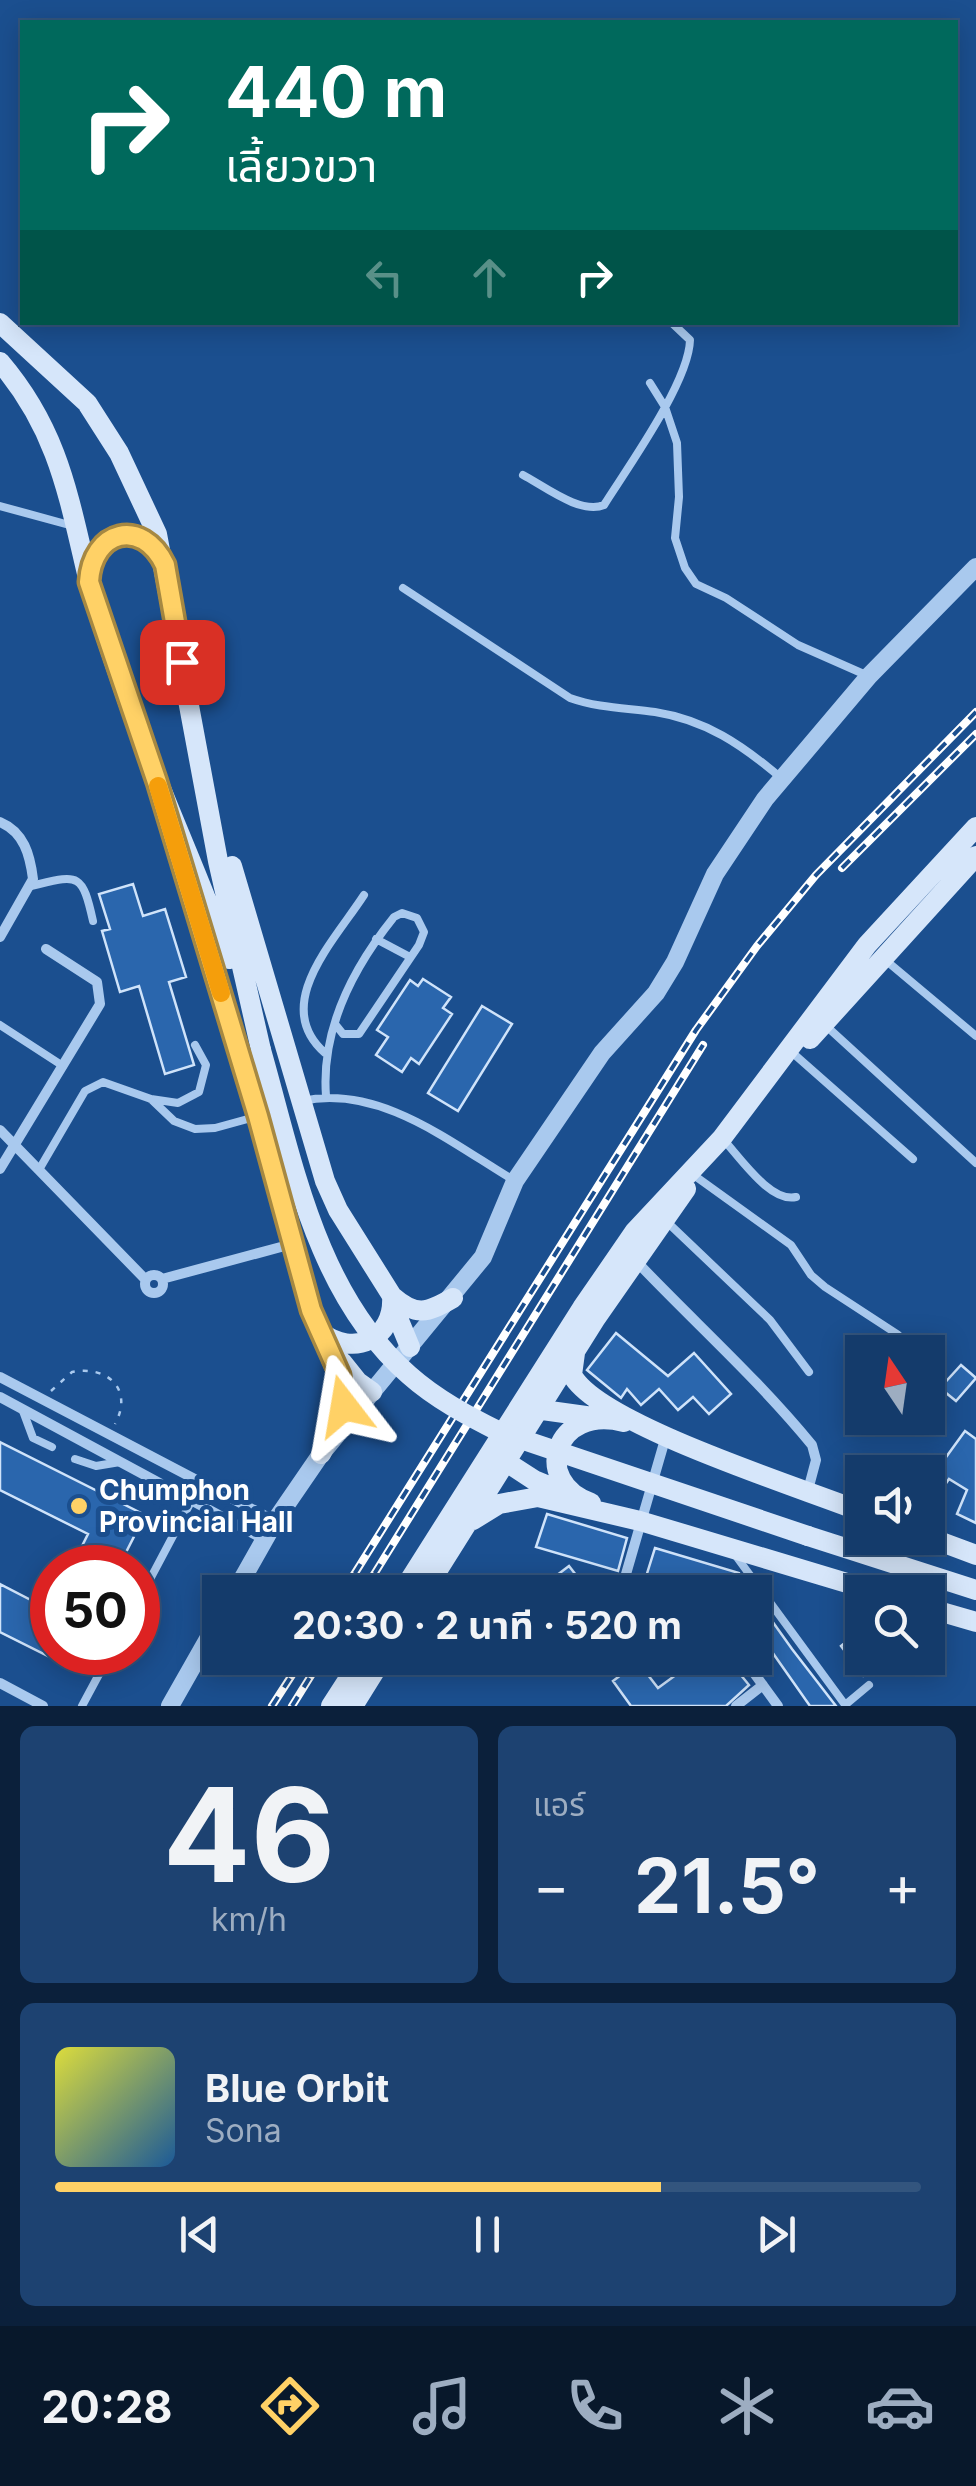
<!DOCTYPE html>
<html lang="th">
<meta charset="utf-8">
<style>
body{margin:0;font-family:Inter,"Noto Sans Thai",sans-serif;background:#1d4271;color:#f1f3f6;height:100vh;display:flex;flex-direction:column;font-size:38px;white-space:nowrap}
*{box-sizing:border-box;margin:0}
p{font-size:32px;color:#9dadc1}
.icon{flex:none;width:55px;height:55px;fill:none;stroke:currentColor;stroke-width:2;stroke-linecap:round;stroke-linejoin:round}
.map{position:relative;height:1706px;overflow:hidden}
.panel{display:flex;flex-direction:column;gap:20px;padding:20px;background:#0b203b;flex:1}
.panel>*{flex:none}
.guide{position:absolute;left:20px;top:20px;width:938px;height:305px;border-radius:0px;box-shadow:0 5px 25px #0003,0 0 0 2px #33557e;background:#00695c;color:#fff;overflow:hidden}
.needle{width:65px;rotate:347deg}
.buttons{position:absolute;left:845px;top:1335px;display:grid;gap:20px}
.buttons a{display:grid;place-items:center;width:100px;height:100px;border-radius:0px;background:#143b6b;box-shadow:0 5px 25px #0003,0 0 0 2px #33557e;font-size:50px}
.speed{position:absolute;left:30px;top:1545px;display:flex;gap:20px;font-size:50px;font-weight:700;text-align:center}
.speed>*{display:grid;place-content:center;width:130px;height:130px;border-radius:50%;background:#143b6b;box-shadow:0 5px 25px #0003,0 0 0 2px #33557e;line-height:1}
.speed .limit{border:15px solid #d22;background:#fff;color:#111}
.pin{position:absolute;display:grid;place-items:center;width:85px;height:85px;color:#fff;margin:-42px;border-radius:20px;box-shadow:0 5px 15px #0006}
.me{position:absolute;width:110px;margin:-55px;rotate:346deg;stroke-linejoin:round;filter:drop-shadow(0 0 8px #0008)}
.turn{display:flex;align-items:center;gap:35px;height:210px;padding:0 40px;font-size:45px}
.turn .icon{width:130px;height:130px;stroke-width:2.5}
.turn b{display:block;font-size:70px;line-height:85px}
.lanes{display:flex;align-items:center;height:95px;padding:0 40px;background:#0003;justify-content:center;gap:50px;direction:ltr}
.lanes .off{opacity:.35}
.big{font-size:75px;font-weight:700;line-height:1.1}
.panel .card{flex:1;display:flex;flex-direction:column;justify-content:center;gap:15px;min-width:0;padding:0 35px;border-radius:15px;background:#1d4271}
.panel .dial{align-items:center;gap:0}
.dial b{font-size:130px;line-height:1}
.song{display:flex;align-items:center;gap:30px}
.cover{width:120px;height:120px;border-radius:15px;background:linear-gradient(135deg,hsl(60 70% 55%),hsl(210 70% 35%))}
.played{height:10px;border-radius:5px;background:linear-gradient(90deg,#ffd166 70%,#33557e 70%)}
.keys{display:flex;justify-content:space-around;direction:ltr}
.heat{display:flex;justify-content:space-between;align-items:center;font-size:55px;direction:ltr}
.panel .tiles{flex:1;display:grid;gap:20px;grid-template-columns:1fr 1fr}
.card:last-child{grid-column:span 2}
.trip{position:absolute;left:202px;top:1575px;width:570px;height:100px;border-radius:0px;background:#143b6b;box-shadow:0 5px 25px #0003,0 0 0 2px #33557e;font-weight:700;line-height:100px;text-align:center}
.menu{display:flex;height:160px;justify-content:space-around;align-items:center;background:#08182b;color:#9dadc1}
.menu .icon{width:70px;height:70px}
.menu .active{color:#ffd166}
.menu b{font-size:45px;color:#f1f3f6}
.map>svg:first-child{display:block}
</style>
<div class="map">
<svg width="976" height="1706" viewBox="0 0 976 1706">
<rect width="100%" height="100%" fill="#1b4f8f"/>
<path fill="#2a66ad" stroke="#cfe3fa" stroke-width="2.5" d="M133,884L143,916L165,909L186,977L169,982L194,1065L165,1074L139,986L120,992L102,931L110,929L99,894Z
M423,979L451,997L443,1008L452,1014L419,1064L411,1058L402,1072L376,1055L388,1037L377,1030L410,980L418,986Z
M482,1006L512,1024L458,1111L428,1093Z
M616,1333L668,1376L694,1353L731,1394L709,1414L693,1397L678,1410L659,1389L641,1405L627,1389L621,1398L587,1370Z
M961,1365L976,1378L956,1401L940,1388Z
M965,1431L976,1439V1523L957,1514L967,1490L949,1479L928,1509V1482Z
M0,1442L145,1515L118,1568H71L88,1534L0,1490Z
M547,1514L627,1538L618,1571L536,1547Z
M655,1548L739,1573L752,1592H687L645,1580Z
M569,1566L586,1588L579,1592H550L544,1585Z
M0,1584L52,1611V1652H75L68,1666L0,1632Z
M755,1597L792,1649L836,1706H810L770,1649L767,1651L755,1635Z
M862,1629V1674L841,1646Z
M699,1658H727L749,1685L726,1706H631L613,1681L638,1662L658,1688Z"/>
<g fill="none" stroke-linecap="round" stroke-linejoin="round">
<path stroke="#a9c9ee" stroke-width="2.5" stroke-dasharray="5 8" stroke-linecap="butt" d="M51,1391L72,1372C107,1365 134,1389 115,1424"/>
<path stroke="#a9c9ee" stroke-width="8" d="M650,383L665,407L677,443L679,497L675,538L685,568L696,584L726,598L798,645L866,675
M523,475C544,486 581,515 604,505C628,467 689,382 690,340L671,322
M0,506L73,526
M403,588L570,698C598,708 626,708 655,712C706,720 742,745 780,777
M31,886C78,875 82,871 93,921
M376,939L410,957
M883,958L976,1036
M824,1024L976,1163
M0,1025L63,1066
M325,1053C270,1005 335,940 364,895
M795,1055L913,1159
M326,1096C321,1030 353,968 394,917L402,913L417,918L424,932L419,945L359,1034H343L335,1024
M151,1099L178,1103L199,1092L206,1065L195,1045
M302,1101C380,1084 451,1143 515,1181
M722,1138C739,1156 770,1203 796,1197
M40,1168L85,1091L103,1082L151,1099L174,1121L195,1129L215,1128L255,1117
M695,1176L791,1245L811,1275L825,1287L897,1334L916,1352
M665,1220L770,1320L809,1372
M23,1411L33,1438L52,1447
M75,1459L96,1466L120,1462
M736,1556L846,1706
M138,1602L192,1500
M845,1705L869,1685
M82,1706L111,1652"/>
<path stroke="#a9c9ee" stroke-width="10" d="M0,822C24,832 30,855 33,879L0,937
M0,1130L145,1279
M0,1169L100,1004L97,982L46,949
M636,1261C695,1323 758,1379 812,1445L816,1460L808,1490
M145 1284a9 9 0 1 1 18 0a9 9 0 1 1-18 0Z
M162,1279L292,1244
M0,1377L275,1521
M0,1397L265,1540
M639,1592L626,1587L624,1581L666,1436
M743,1658L778,1706
M652,1667L666,1658
M0,1683L43,1706
M736,1706L763,1685"/>
<path stroke="#a9c9ee" stroke-width="18" d="M235,1592L275,1521L321,1454L483,1257L515,1181L602,1053L656,993L675,962L715,874L765,799L869,676L976,567
M170,1706L220,1618"/>
<path stroke="#d6e6fa" stroke-width="20" d="M0,323L87,403L119,453L157,534L218,861L261,1050
M0,362C58,430 68,494 88,578C97,615 111,652 123,688C154,780 196,867 229,959
M89,575C95,536 136,521 160,555
M232,866L325,1181L338,1210L392,1296C416,1317 427,1313 453,1298
M189,886L258,1116L311,1310L345,1394L344,1406L321,1454
M810,1039L976,856
M393,1306L410,1347
M321,1332C353,1358 395,1339 392,1296
M575,1353L572,1375C599,1425 803,1488 862,1512
M342,1362L358,1382L372,1392
M528,1408L593,1417
M497,1456L534,1480L563,1492
M591,1503C531,1482 554,1404 624,1422
M473,1520L499,1504L538,1497L640,1521L877,1592
M808,1536L976,1590
M928,1537L976,1555
M402,1592L582,1308L635,1231L722,1138L867,945L976,827
M424,1592L596,1318L686,1189
M928,1608L976,1622
M331,1706L362,1658
M353,1706L383,1658"/>
<g stroke="#fff" stroke-width="8">
<path id="rail" d="M842,868L976,734
M343,1592L696,1030L757,946L816,875L976,712
M363,1592L703,1045
M272,1706L303,1658
M292,1706L322,1658"/>
</g>
<use href="#rail" stroke="#1b4f8f" stroke-width="4" stroke-dasharray="11" stroke-linecap="butt"/>
<path stroke="#d6e6fa" stroke-width="20" d="M261,1050C293,1162 316,1294 409,1375C436,1399 468,1416 500,1432L808,1536"/>
</g>
<g fill="none" stroke-linecap="round" stroke-linejoin="round">
<g stroke="#a68842" stroke-width="25">
<path id="route" d="M182,662L165,565C142,517 92,530 89,582L157,782L258,1116L311,1310L340,1375L344,1406"/>
</g>
<use href="#route" stroke="#ffd166" stroke-width="18"/>
<path stroke="#f59e0b" stroke-width="18" d="M158,786L221,993"/>
</g>
<circle fill="#ffd166" stroke="#1b4f8f" stroke-width="4" cx="79" cy="1506" r="10"/>
<g text-anchor="middle" dominant-baseline="central" stroke-width="10" stroke-linejoin="round" paint-order="stroke">
<g font-size="28" font-weight="bold" fill="#fff" stroke="#1b4f8f" text-anchor="start">
<text x="99" y="1490">Chumphon<tspan x="99" dy="32">Provincial Hall</tspan></text>
</g>
</g>
</svg>
<div class="buttons">
<a><svg class="needle" viewBox="-14 -14 28 28"><path d="M0-13l5 13h-10z" fill="#e53935"/><path d="M0 13l5-13h-10z" fill="#9dadc1"/></svg></a>
<a><svg class="icon" aria-label="sound" viewBox="0 0 24 24"><path d="M4 9h4l5-4v14l-5-4H4zM17 9q2 3 0 6"/></svg></a>
<a><svg class="icon" aria-label="search" viewBox="0 0 24 24"><circle cx="10" cy="10" r="6"/><path d="M15 15l6 6"/></svg></a>
</div>
<div class="speed"><div class="limit">50</div></div>
<div class="pin" style="left:182px;top:662px;background:#d93025"><svg class="icon" aria-label="arrive" viewBox="0 0 24 24"><path d="M6 21V4h12l-3 4 3 4H6"/></svg></div>
<svg class="me" style="left:344px;top:1406px" viewBox="-20 -20 40 40"><path d="M0-17L14 15 0 8-14 15z" fill="#ffd166" stroke="#fff" stroke-width="4"/></svg>
<div class="trip">20:30 · 2 นาที · 520 m</div>
<div class="guide">
<div class="turn"><svg class="icon" aria-label="right" viewBox="0 0 24 24"><path d="M7 20v-9h11M14 6l5 5-5 5"/></svg><div><b>440 m</b>เลี้ยวขวา</div></div>
<div class="lanes"><svg class="icon off" aria-label="left" viewBox="0 0 24 24"><path d="M17 20v-9H6M10 6l-5 5 5 5"/></svg><svg class="icon off" aria-label="ahead" viewBox="0 0 24 24"><path d="M12 20V5M6 11l6-6 6 6"/></svg><svg class="icon" aria-label="right" viewBox="0 0 24 24"><path d="M7 20v-9h11M14 6l5 5-5 5"/></svg></div>
</div>
</div>
<section class="panel">
<div class="tiles">
<div class="card dial"><b>46</b><p>km/h</p></div>
<div class="card"><p>แอร์</p>
<div class="heat"><a>−</a><b class="big">21.5°</b><a>+</a></div>
</div>
<div class="card">
<div class="song"><i class="cover"></i><div><b>Blue Orbit</b><p>Sona</p></div></div>
<div class="played"></div>
<div class="keys"><svg class="icon" aria-label="previous" viewBox="0 0 24 24"><path d="M18 5L8 12l10 7zM5 5v14"/></svg><svg class="icon" aria-label="pause" viewBox="0 0 24 24"><path d="M8 5v14M16 5v14"/></svg><svg class="icon" aria-label="next" viewBox="0 0 24 24"><path d="M6 5l10 7-10 7zM19 5v14"/></svg></div>
</div>
</div>
</section>
<nav class="menu">
<b>20:28</b>
<svg class="icon active" aria-label="directions" viewBox="0 0 24 24"><path d="M12 3l9 9-9 9-9-9zM9 14v-3h6M13 9l2 2-2 2"/></svg>
<svg class="icon" aria-label="music" viewBox="0 0 24 24"><path d="M9 18V5l10-2v13"/><circle cx="6" cy="18" r="3"/><circle cx="16" cy="16" r="3"/></svg>
<svg class="icon" aria-label="phone" viewBox="0 0 24 24"><path d="M5 4h4l2 5-3 2q2 4 5 5l2-3 5 2v4C11 20 4 13 5 4z"/></svg>
<svg class="icon" aria-label="climate" viewBox="0 0 24 24"><path d="M12 3v18M4 7l16 10M4 17L20 7"/></svg>
<svg class="icon" aria-label="car" viewBox="0 0 24 24"><path d="M5 17H2v-5l4-1 3-4h7l3 4 3 1v5h-3M9 17h6M6 11h13"/><circle cx="7" cy="17" r="2"/><circle cx="17" cy="17" r="2"/></svg>
</nav>
